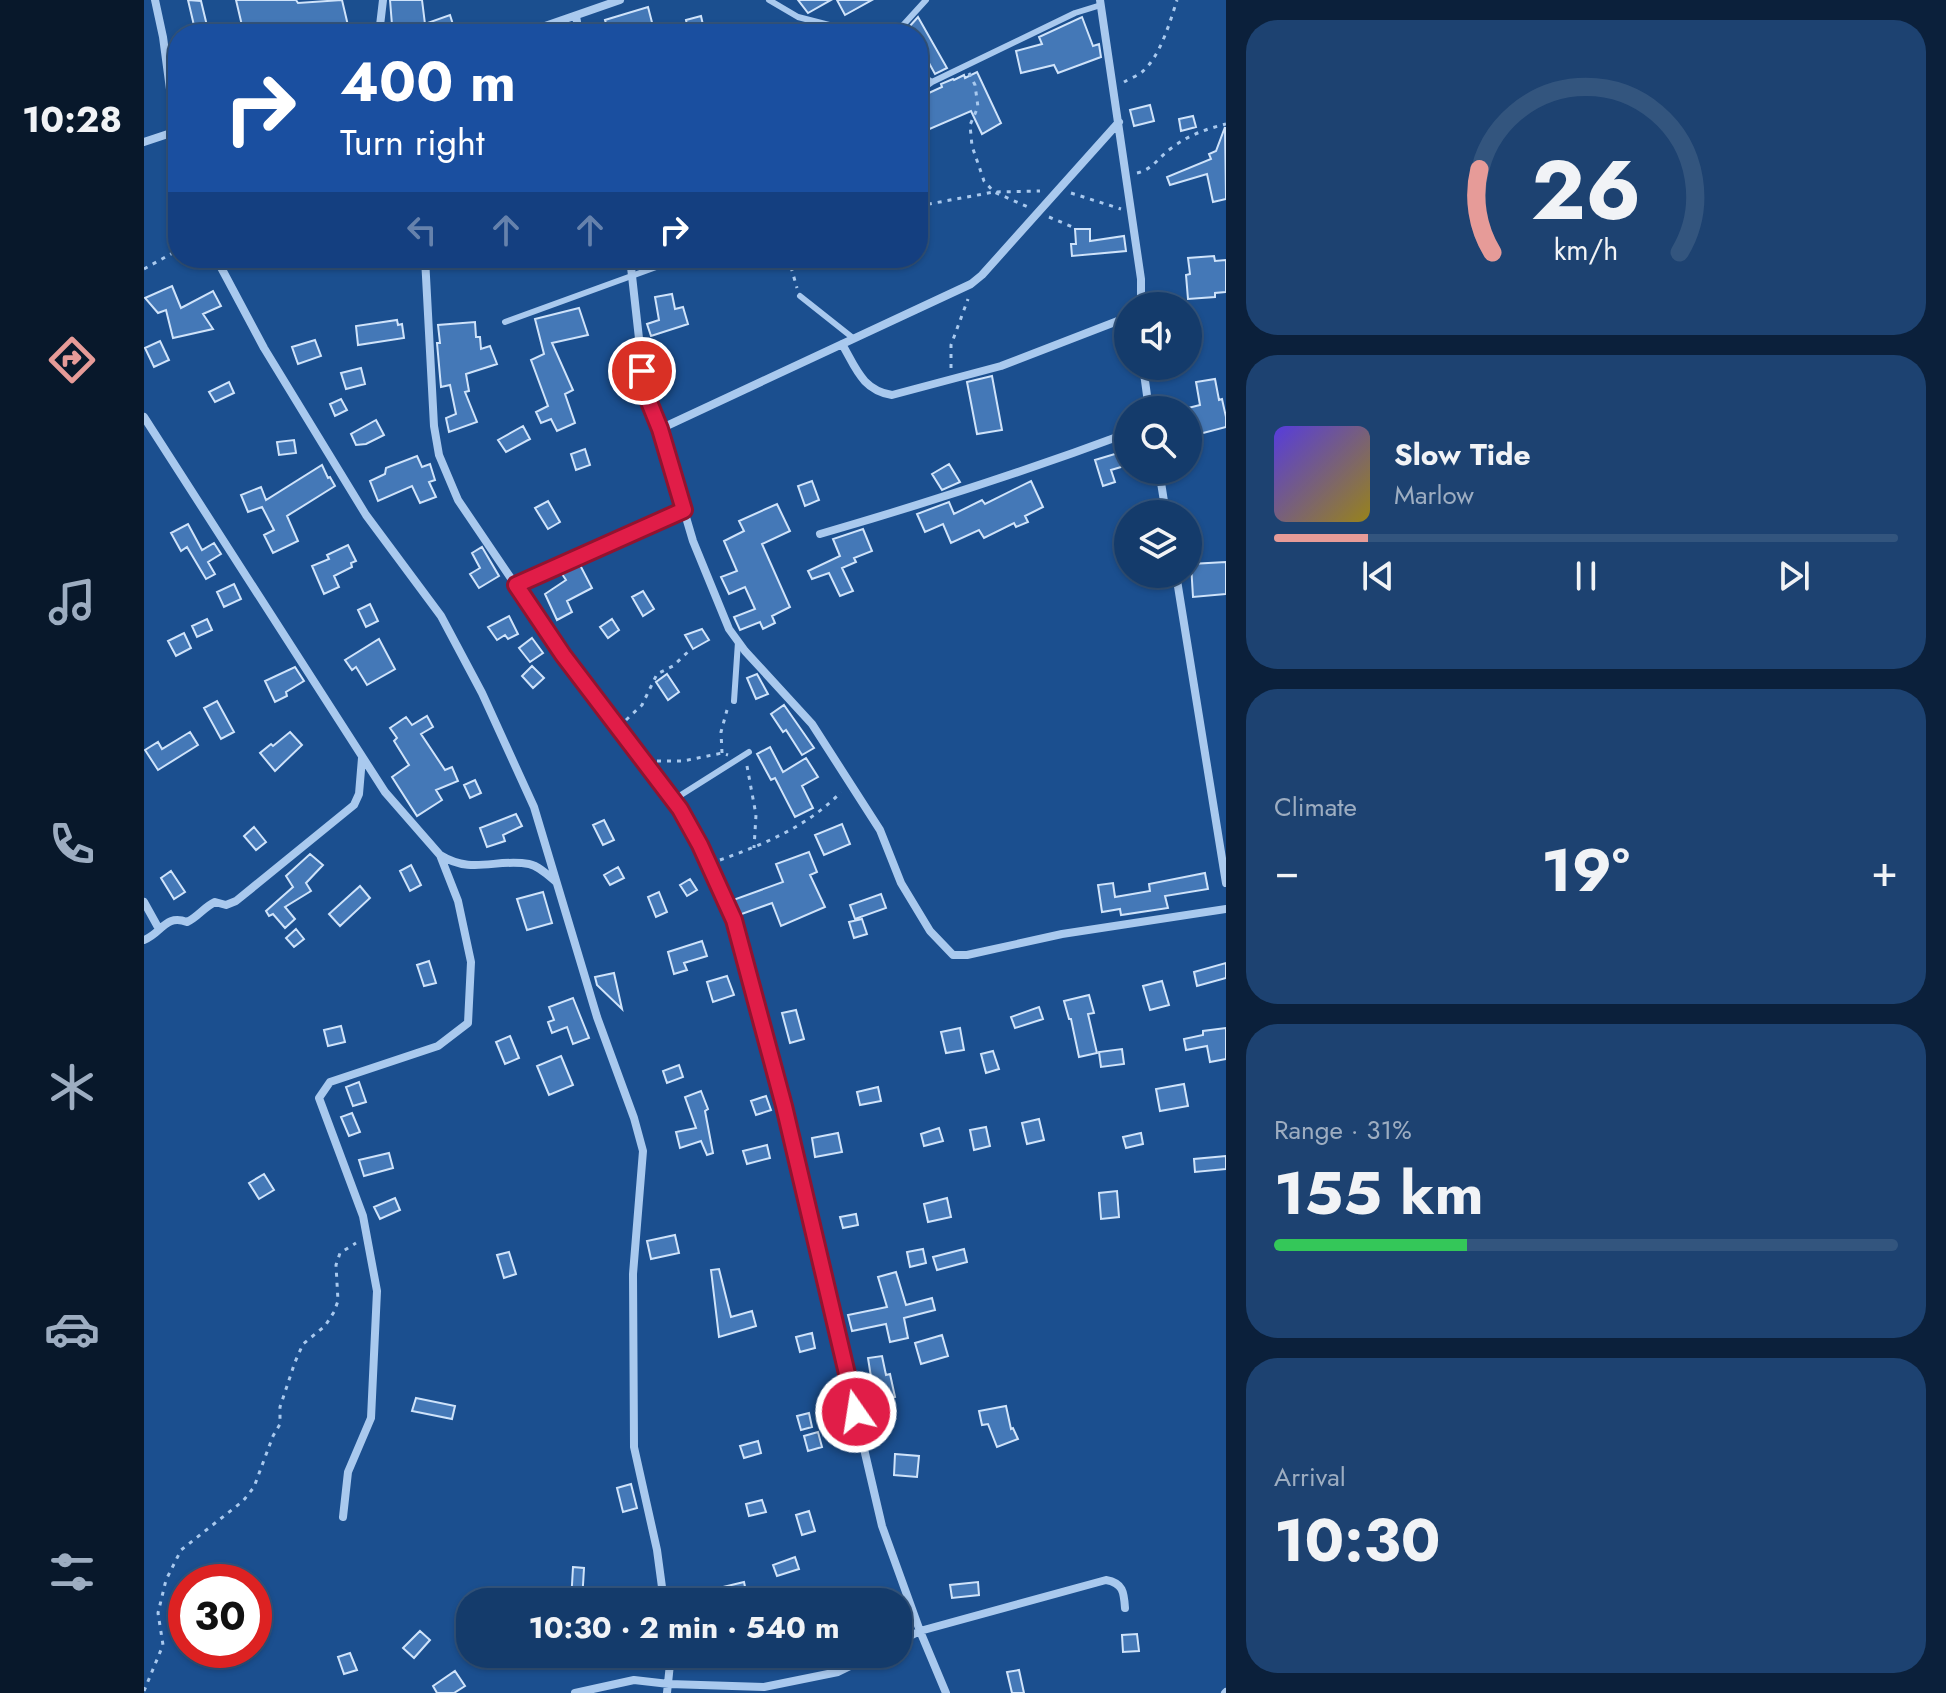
<!DOCTYPE html>
<meta charset="utf-8">
<style>
body{margin:0;font-family:Jost,sans-serif;background:#1d4271;color:#f1f3f6;height:100vh;display:flex;flex-direction:column;font-size:30px;white-space:nowrap}
*{box-sizing:border-box;margin:0}
p{font-size:26px;color:#9dadc1}
.icon{flex:none;width:44px;height:44px;fill:none;stroke:currentColor;stroke-width:2;stroke-linecap:round;stroke-linejoin:round}
.map{position:relative;flex:1;overflow:hidden}
.side{display:flex;flex-direction:column;gap:20px;padding:20px;background:#0b203b;width:720px}
.side>*{flex:none}
.guide{position:absolute;left:24px;top:24px;width:760px;height:244px;border-radius:32px;box-shadow:0 2px 6px #0004,0 0 0 2px #33557e;background:#1a4fa0;color:#fff;overflow:hidden}
.fabs{position:absolute;left:970px;top:292px;display:grid;gap:16px}
.fabs a{display:grid;place-items:center;width:88px;height:88px;border-radius:50%;background:#143b6b;box-shadow:0 2px 6px #0004,0 0 0 2px #33557e;font-size:40px}
.speed{position:absolute;left:24px;top:1564px;display:flex;gap:16px;font-size:40px;font-weight:700;text-align:center}
.speed>*{display:grid;place-content:center;width:104px;height:104px;border-radius:50%;background:#143b6b;box-shadow:0 2px 6px #0004,0 0 0 2px #33557e;line-height:1}
.speed .limit{border:12px solid #d22;background:#fff;color:#111}
.pin{position:absolute;display:grid;place-items:center;width:68px;height:68px;color:#fff;margin:-34px;border:4px solid #fff;border-radius:50%;box-shadow:0 2px 8px #0007}
.me{position:absolute;width:88px;margin:-44px;rotate:347deg;stroke-linejoin:round;filter:drop-shadow(0 0 6px #0008)}
.turn{display:flex;align-items:center;gap:28px;height:168px;padding:0 40px;font-size:36px}
.turn .icon{width:104px;height:104px;stroke-width:2.5}
.turn b{display:block;font-size:56px;line-height:68px}
.lanes{display:flex;align-items:center;height:76px;padding:0 40px;background:#0003;justify-content:center;gap:40px;direction:ltr}
.lanes .off{opacity:.35}
.big{font-size:60px;font-weight:700;line-height:1.1}
.side .card{flex:1;display:flex;flex-direction:column;justify-content:center;gap:12px;min-width:0;padding:0 28px;border-radius:32px;background:#1d4271}
.side .dial{align-items:center;gap:0}
.dial svg{height:208px;overflow:visible;fill:none;stroke:#33557e;stroke-width:7;stroke-linecap:round;text-anchor:middle}
.dial text{fill:#f1f3f6;stroke:none}
.song{display:flex;align-items:center;gap:24px}
.cover{width:96px;height:96px;border-radius:12px;background:linear-gradient(135deg,hsl(250 70% 55%),hsl(50 70% 35%))}
.played{height:8px;border-radius:4px;background:linear-gradient(90deg,#e69b98 15%,#33557e 15%)}
.keys{display:flex;justify-content:space-around;direction:ltr}
.heat{display:flex;justify-content:space-between;align-items:center;font-size:44px;direction:ltr}
.charge{height:12px;border-radius:6px;background:linear-gradient(90deg,#34c759 31%,#33557e 0)}
.trip{position:absolute;left:312px;top:1588px;width:456px;height:80px;border-radius:32px;background:#143b6b;box-shadow:0 2px 6px #0004,0 0 0 2px #33557e;font-weight:700;line-height:80px;text-align:center}
main{display:flex;flex:1;min-height:0}
.menu{display:flex;flex-direction:column;width:144px;justify-content:space-around;align-items:center;background:#08182b;color:#9dadc1}
.menu .icon{width:56px;height:56px}
.menu .current{color:#e69b98}
.menu b{font-size:36px;color:#f1f3f6}
.map>svg:first-child{display:block}
</style>
<main>
<nav class="menu">
<b>10:28</b>
<svg class="icon current" aria-label="directions" viewBox="0 0 24 24"><path d="M12 3l9 9-9 9-9-9zM9 14v-3h6M13 9l2 2-2 2"/></svg>
<svg class="icon" aria-label="music" viewBox="0 0 24 24"><path d="M9 18V5l10-2v13"/><circle cx="6" cy="18" r="3"/><circle cx="16" cy="16" r="3"/></svg>
<svg class="icon" aria-label="phone" viewBox="0 0 24 24"><path d="M5 4h4l2 5-3 2q2 4 5 5l2-3 5 2v4C11 20 4 13 5 4z"/></svg>
<svg class="icon" aria-label="climate" viewBox="0 0 24 24"><path d="M12 3v18M4 7l16 10M4 17L20 7"/></svg>
<svg class="icon" aria-label="car" viewBox="0 0 24 24"><path d="M5 17H2v-5l4-1 3-4h7l3 4 3 1v5h-3M9 17h6M6 11h13"/><circle cx="7" cy="17" r="2"/><circle cx="17" cy="17" r="2"/></svg>
<svg class="icon" aria-label="filters" viewBox="0 0 24 24"><path d="M4 7h16M4 17h16"/><circle cx="9" cy="7" r="2"/><circle cx="15" cy="17" r="2"/></svg>
</nav>
<div class="map">
<svg width="1082" height="1693" viewBox="0 0 1082 1693">
<rect width="100%" height="100%" fill="#1b4f8f"/>
<path fill="#4478b7" stroke="#cfe3fa" stroke-width="2" d="M44,0L57,1L65,34H52Z
M92,0H152L154,3L198,0L206,34H188L187,30L153,34L152,27L129,34H100Z
M246,0H278L281,24L306,15L312,34H253L252,25H248Z
M654,0H687L664,13Z
M693,0H728L701,15Z
M504,7L511,34H465L461,20Z
M557,16L561,34H545L542,20Z
M774,17L803,68L791,74L774,43V34H769L765,27Z
M938,17L949,46L955,44L957,57L914,73L910,65L877,73L872,51L898,44L895,37Z
M833,72L857,123L838,134L827,111L774,134V98L798,87L797,84L809,79L810,80L820,75L821,78Z
M1006,105L1010,121L990,126L986,110Z
M1049,116L1052,127L1037,131L1035,119Z
M1081,127L1082,199L1069,202L1063,174L1026,185L1023,177L1067,159L1065,154L1072,151Z
M931,229H946V241L980,236L982,251L928,256L927,244H932Z
M1070,256L1071,261L1082,260V292L1071,293V297L1044,299L1042,275L1046,274L1044,258Z
M28,286L37,308L69,291L77,306L59,314L69,329L29,338L22,310L14,313L1,298Z
M528,294L531,309L539,307L544,324L507,336L503,324L515,320L511,297Z
M435,308L444,335L408,343L429,390L421,394L431,423L413,431L407,419L397,423L392,412L404,406L387,360L400,354L391,319Z
M253,320L254,325L258,324L260,338L214,345L212,326Z
M331,322L332,337H336L337,349L346,346L353,364L322,374L325,391L321,392L333,422L305,432L302,418L312,414L306,385L297,387L293,343H296L294,325Z
M171,340L177,356L154,364L148,347Z
M16,341L25,360L10,367L1,348Z
M217,368L221,384L202,389L197,373Z
M848,376L858,430L833,434L823,382Z
M1071,379L1075,400L1078,399L1082,417V427L1044,437V408L1056,405L1052,382Z
M85,382L90,393L71,402L65,392Z
M197,399L203,410L191,416L186,404Z
M232,420L240,435L222,444L212,445L207,434Z
M379,426L386,439L362,452L354,440Z
M150,440L152,453L135,455L133,442Z
M441,449L446,465L432,470L427,454Z
M984,450V465L967,470L971,482L959,486L951,460Z
M273,456L278,467L286,464L291,480L285,482L292,497L276,503L268,486L234,501L226,481L241,474L242,468Z
M805,464L816,482L798,490L788,474Z
M178,465L184,478L186,477L191,486L143,516L154,541L129,553L120,535L130,530L118,507L104,512L97,495L117,487L122,500Z
M668,481L675,500L661,506L654,486Z
M887,481L899,507L881,516L884,522L872,527L870,523L840,538L835,530L807,543L799,524L781,532L773,514L805,502L810,514L838,500L841,504Z
M404,501L416,522L404,529L391,508Z
M633,504L646,531L618,544L646,607L628,616L631,623L619,629L616,622L596,630L590,617L611,609L601,587L585,594L577,577L593,571L580,541L600,531L595,521Z
M44,524L58,550L70,543L77,554L64,562L71,574L62,579L43,547L37,551L27,533Z
M719,529L728,551L710,558L712,562L698,568L709,591L696,596L685,573L668,579L664,571L696,556L689,539Z
M204,545L212,561L207,563L208,567L190,576L195,587L180,594L168,566L185,559L183,555Z
M338,547L355,576L335,588L326,574L336,568L328,553Z
M1082,562V594L1049,597L1047,564Z
M436,565L448,588L423,601L428,612L413,620L401,594L422,580L418,574Z
M90,584L97,599L80,607L73,592Z
M499,591L510,609L499,616L488,597Z
M226,604L234,621L222,627L214,610Z
M365,616L374,634L364,639L361,635L353,640L344,627Z
M63,619L68,630L53,637L48,626Z
M468,619L475,630L464,638L456,627Z
M558,629L565,640L549,649L541,635Z
M40,633L47,648L32,656L24,641Z
M388,638L399,653L386,662L375,648Z
M235,639L251,669L223,685L212,667L208,670L201,660Z
M388,666L400,678L389,688L378,676Z
M151,667L160,681L142,692L143,696L131,702L121,681Z
M523,674L535,692L524,700L512,682Z
M613,674L624,694L612,699L603,678Z
M73,701L90,732L77,739L60,708Z
M640,705L670,748L658,755L642,730L639,732L627,714Z
M283,716L289,727L277,734L301,770L308,767L314,781L292,790L298,800L273,816L248,777L265,765L250,741L253,738L246,728L262,717L268,725Z
M46,732L54,745L14,770L1,750L14,742L18,749Z
M146,732L158,745L131,771L116,753L127,744L129,746Z
M626,747L639,772L662,758L674,777L658,786L669,808L651,817L631,778L627,780L613,754Z
M331,780L337,793L326,798L320,785Z
M372,814L378,826L359,835L361,841L343,847L336,828Z
M460,820L470,840L459,845L449,825Z
M698,824L706,844L680,855L671,835Z
M110,827L122,842L112,850L100,836Z
M665,852L673,872L666,875L681,907L637,926L628,903L595,915L589,900L639,882L632,864Z
M166,854L179,865L162,883L167,891L141,907L151,919L141,928L129,914L125,916L122,911L149,887L142,876Z
M267,865L277,885L266,891L256,871Z
M474,867L480,878L466,885L460,875Z
M27,871L41,892L30,899L17,878Z
M1061,873L1064,889L1021,896L1024,908L977,915L976,909L958,912L954,885L969,883L971,897L1006,891L1005,884Z
M546,879L553,890L543,896L536,885Z
M216,886L226,898L196,926L185,914Z
M399,892L408,923L383,930L373,899Z
M515,892L523,912L512,917L504,897Z
M737,894L742,908L711,919L706,905Z
M718,919L723,934L710,938L705,922Z
M152,929L160,939L150,947L142,938Z
M558,941L563,956L540,963L543,970L530,974L524,952Z
M285,961L292,983L280,986L273,965Z
M1082,963V978L1053,986L1050,972Z
M470,973L478,1009L453,985L451,977Z
M583,976L590,995L569,1002L563,982Z
M1018,981L1025,1005L1006,1010L999,986Z
M945,995L950,1013L944,1014L953,1053L935,1057L927,1019H925L920,1001Z
M429,998L445,1038L429,1044L423,1027L408,1033L404,1022L410,1020L405,1007Z
M895,1007L899,1019L871,1028L867,1017Z
M652,1010L660,1039L646,1043L638,1013Z
M197,1026L201,1042L184,1046L180,1030Z
M816,1028L820,1050L802,1053L797,1032Z
M1082,1028V1059L1066,1062L1063,1046L1042,1050L1040,1039L1059,1035V1031Z
M366,1036L375,1058L361,1064L352,1042Z
M978,1049L980,1064L957,1067L955,1052Z
M849,1051L855,1069L842,1073L837,1054Z
M417,1056L429,1085L405,1095L393,1066Z
M535,1065L539,1077L523,1083L519,1071Z
M215,1082L222,1102L209,1106L202,1087Z
M1040,1084L1044,1106L1016,1111L1012,1089Z
M734,1087L737,1101L716,1105L713,1092Z
M557,1091L564,1109L561,1111L569,1153L563,1155L557,1141L536,1148L532,1132L552,1128L541,1097Z
M622,1096L627,1110L612,1115L607,1101Z
M208,1113L216,1132L205,1136L197,1117Z
M895,1119L900,1140L883,1144L878,1123Z
M842,1127L846,1146L830,1150L826,1130Z
M795,1128L799,1141L780,1146L777,1134Z
M694,1133L698,1152L671,1157L668,1138Z
M997,1133L999,1144L982,1148L979,1137Z
M623,1145L626,1158L603,1164L599,1151Z
M245,1153L249,1168L220,1176L215,1160Z
M1082,1156V1169L1051,1172L1050,1159Z
M120,1174L130,1190L115,1199L105,1183Z
M973,1191L975,1217L957,1219L955,1193Z
M251,1198L256,1210L236,1219L230,1207Z
M803,1198L807,1217L784,1222L780,1204Z
M712,1214L714,1225L699,1228L696,1217Z
M531,1235L535,1253L507,1259L503,1241Z
M779,1249L782,1263L766,1267L763,1252Z
M820,1249L823,1262L793,1270L789,1257Z
M365,1252L372,1274L360,1278L353,1255Z
M575,1269L587,1317L608,1311L612,1326L575,1337L567,1270Z
M752,1272L762,1305L788,1298L791,1310L760,1318L764,1338L746,1342L742,1324L708,1331L704,1315L743,1307L734,1277Z
M668,1333L671,1348L656,1352L652,1337Z
M798,1335L804,1356L777,1364L771,1343Z
M738,1356L742,1375L746,1374L751,1397L724,1402L723,1398L717,1399L713,1380L727,1377L724,1358Z
M272,1398L311,1406L308,1419L268,1411Z
M862,1406L867,1429L869,1428L874,1439L853,1447L844,1424L838,1425L835,1411Z
M665,1413L668,1427L657,1430L653,1416Z
M674,1432L678,1447L664,1451L660,1436Z
M614,1441L617,1453L600,1458L596,1446Z
M751,1454L775,1456L773,1477L750,1475Z
M487,1484L493,1508L479,1512L473,1488Z
M618,1500L622,1512L605,1516L602,1504Z
M665,1511L671,1531L658,1535L652,1515Z
M651,1557L655,1569L633,1576L629,1565Z
M429,1567L440,1568L438,1602H427Z
M600,1582L603,1596L582,1601L579,1587Z
M834,1582L835,1595L808,1598L806,1585Z
M276,1631L286,1640L270,1658L259,1648Z
M993,1634L995,1651L979,1652L978,1635Z
M206,1653L213,1670L200,1674L194,1657Z
M875,1670L880,1693H868L863,1672Z
M311,1671L321,1686L310,1693H293L289,1686Z"/>
<g fill="none" stroke-linecap="round" stroke-linejoin="round">
<path stroke="#a9c9ee" stroke-width="3" stroke-dasharray="4 6" stroke-linecap="butt" d="M825,73L831,85L834,107L826,125L828,146L840,181L850,192L884,207
M980,82C985,79 993,76 998,72C1016,57 1026,22 1033,0
M993,173C1010,169 1015,156 1029,147C1045,135 1062,129 1082,124
M927,193L977,209
M774,206L850,192L896,191
M905,217L931,228
M651,258L647,267L653,288
M0,269L34,250
M807,368V345L824,299
M482,720L498,705L513,674L529,666L546,650
M578,753L577,732L583,710
M513,761H539L578,753L584,755
M603,766L612,815L610,848
M576,860C620,844 663,827 697,792
M0,1691L19,1645L14,1613L22,1580L37,1550L99,1501L110,1487L129,1436L136,1424V1407L151,1362L159,1344L181,1326L190,1312L194,1301L192,1265L196,1253L212,1243"/>
<path stroke="#a9c9ee" stroke-width="6" d="M625,0L654,17L689,26L705,34
M751,34L782,0
M774,73L788,82
M774,92L788,82L931,13L957,5
M656,296L709,338
M361,322L537,258
M590,701L594,642
M529,800L605,752"/>
<path stroke="#a9c9ee" stroke-width="8" d="M11,0L19,37L34,149
M956,0L997,279V306
M432,16L435,34
M235,34L239,0
M378,34L476,0
M0,142L33,131
M72,258L120,348L222,515L297,616L338,693L390,807L453,1017L490,1118L499,1151L489,1274L490,1447L513,1550L520,1602
M281,258L290,426L295,455L314,500L419,655L536,809L556,845L590,920L640,1106L738,1526L776,1631L802,1693
M486,258L501,392L516,429L549,541L585,629L601,651L668,724L736,830L757,883L786,931L809,955H823L918,934L1082,909
M698,344C712,368 718,390 748,395L857,366L984,317
M999,366L1005,410
M0,417L241,792L296,855C328,875 352,858 385,864C395,866 404,875 412,882
M516,429L827,284L838,275L975,122
M1015,470L1022,514
M676,534C780,504 882,471 984,433
M1032,574L1082,883
M372,585L540,510
M0,902L15,929
M0,940C18,933 21,914 43,922C54,917 60,907 71,902L82,905L92,901L210,805L215,794L218,758
M199,1517L204,1472L227,1418L233,1291L219,1216L175,1098L186,1082L294,1046L324,1023L327,962L314,901L296,855
M754,1642L776,1631L962,1580C979,1583 980,1592 981,1608
M431,1693L490,1680L525,1684L620,1687L694,1672L731,1654
M523,1693L527,1654
M1081,1693L1082,1692"/>
</g>
<g fill="none" stroke-linecap="round" stroke-linejoin="round">
<g stroke="#92132f" stroke-width="20">
<path id="route" d="M498,371L501,392L516,429L540,510L372,585L419,655L536,809L556,845L590,920L640,1106L712,1412"/>
</g>
<use href="#route" stroke="#e11d48" stroke-width="14"/>
</g>
</svg>
<div class="fabs">
<a><svg class="icon" aria-label="sound" viewBox="0 0 24 24"><path d="M4 9h4l5-4v14l-5-4H4zM17 9q2 3 0 6"/></svg></a>
<a><svg class="icon" aria-label="search" viewBox="0 0 24 24"><circle cx="10" cy="10" r="6"/><path d="M15 15l6 6"/></svg></a>
<a><svg class="icon" aria-label="layers" viewBox="0 0 24 24"><path d="M12 4l9 5-9 5-9-5zM3 14l9 5 9-5"/></svg></a>
</div>
<div class="speed"><div class="limit">30</div></div>
<div class="pin" style="left:498px;top:371px;background:#d93025"><svg class="icon" aria-label="arrive" viewBox="0 0 24 24"><path d="M6 21V4h12l-3 4 3 4H6"/></svg></div>
<svg class="me" style="left:712px;top:1412px" viewBox="-20 -20 40 40"><circle r="17" fill="#e11d48" stroke="#fff" stroke-width="3"/><path d="M0-11L8 9 0 5-8 9z" fill="#fff"/></svg>
<div class="trip">10:30 · 2 min · 540 m</div>
<div class="guide">
<div class="turn"><svg class="icon" aria-label="right" viewBox="0 0 24 24"><path d="M7 20v-9h11M14 6l5 5-5 5"/></svg><div><b>400 m</b>Turn right</div></div>
<div class="lanes"><svg class="icon off" aria-label="left" viewBox="0 0 24 24"><path d="M17 20v-9H6M10 6l-5 5 5 5"/></svg><svg class="icon off" aria-label="ahead" viewBox="0 0 24 24"><path d="M12 20V5M6 11l6-6 6 6"/></svg><svg class="icon off" aria-label="ahead" viewBox="0 0 24 24"><path d="M12 20V5M6 11l6-6 6 6"/></svg><svg class="icon" aria-label="right" viewBox="0 0 24 24"><path d="M7 20v-9h11M14 6l5 5-5 5"/></svg></div>
</div>
</div>
<section class="side">
<div class="card dial"><svg viewBox="0 0 100 80">
<path d="M14 69A42 42 0 1 1 86 69"/>
<path d="M14 69A42 42 0 0 1 9 37" stroke="#e69b98"/>
<text x="50" y="56" font-size="32" font-weight="700">26</text>
<text x="50" y="72" font-size="11">km/h</text>
</svg></div>
<div class="card">
<div class="song"><i class="cover"></i><div><b>Slow Tide</b><p>Marlow</p></div></div>
<div class="played"></div>
<div class="keys"><svg class="icon" aria-label="previous" viewBox="0 0 24 24"><path d="M18 5L8 12l10 7zM5 5v14"/></svg><svg class="icon" aria-label="pause" viewBox="0 0 24 24"><path d="M8 5v14M16 5v14"/></svg><svg class="icon" aria-label="next" viewBox="0 0 24 24"><path d="M6 5l10 7-10 7zM19 5v14"/></svg></div>
</div>
<div class="card"><p>Climate</p>
<div class="heat"><a>−</a><b class="big">19°</b><a>+</a></div>
</div>
<div class="card"><p>Range · 31%</p><b class="big">155 km</b><div class="charge"></div></div>
<div class="card"><p>Arrival</p><b class="big">10:30</b></div>
</section>
</main>
